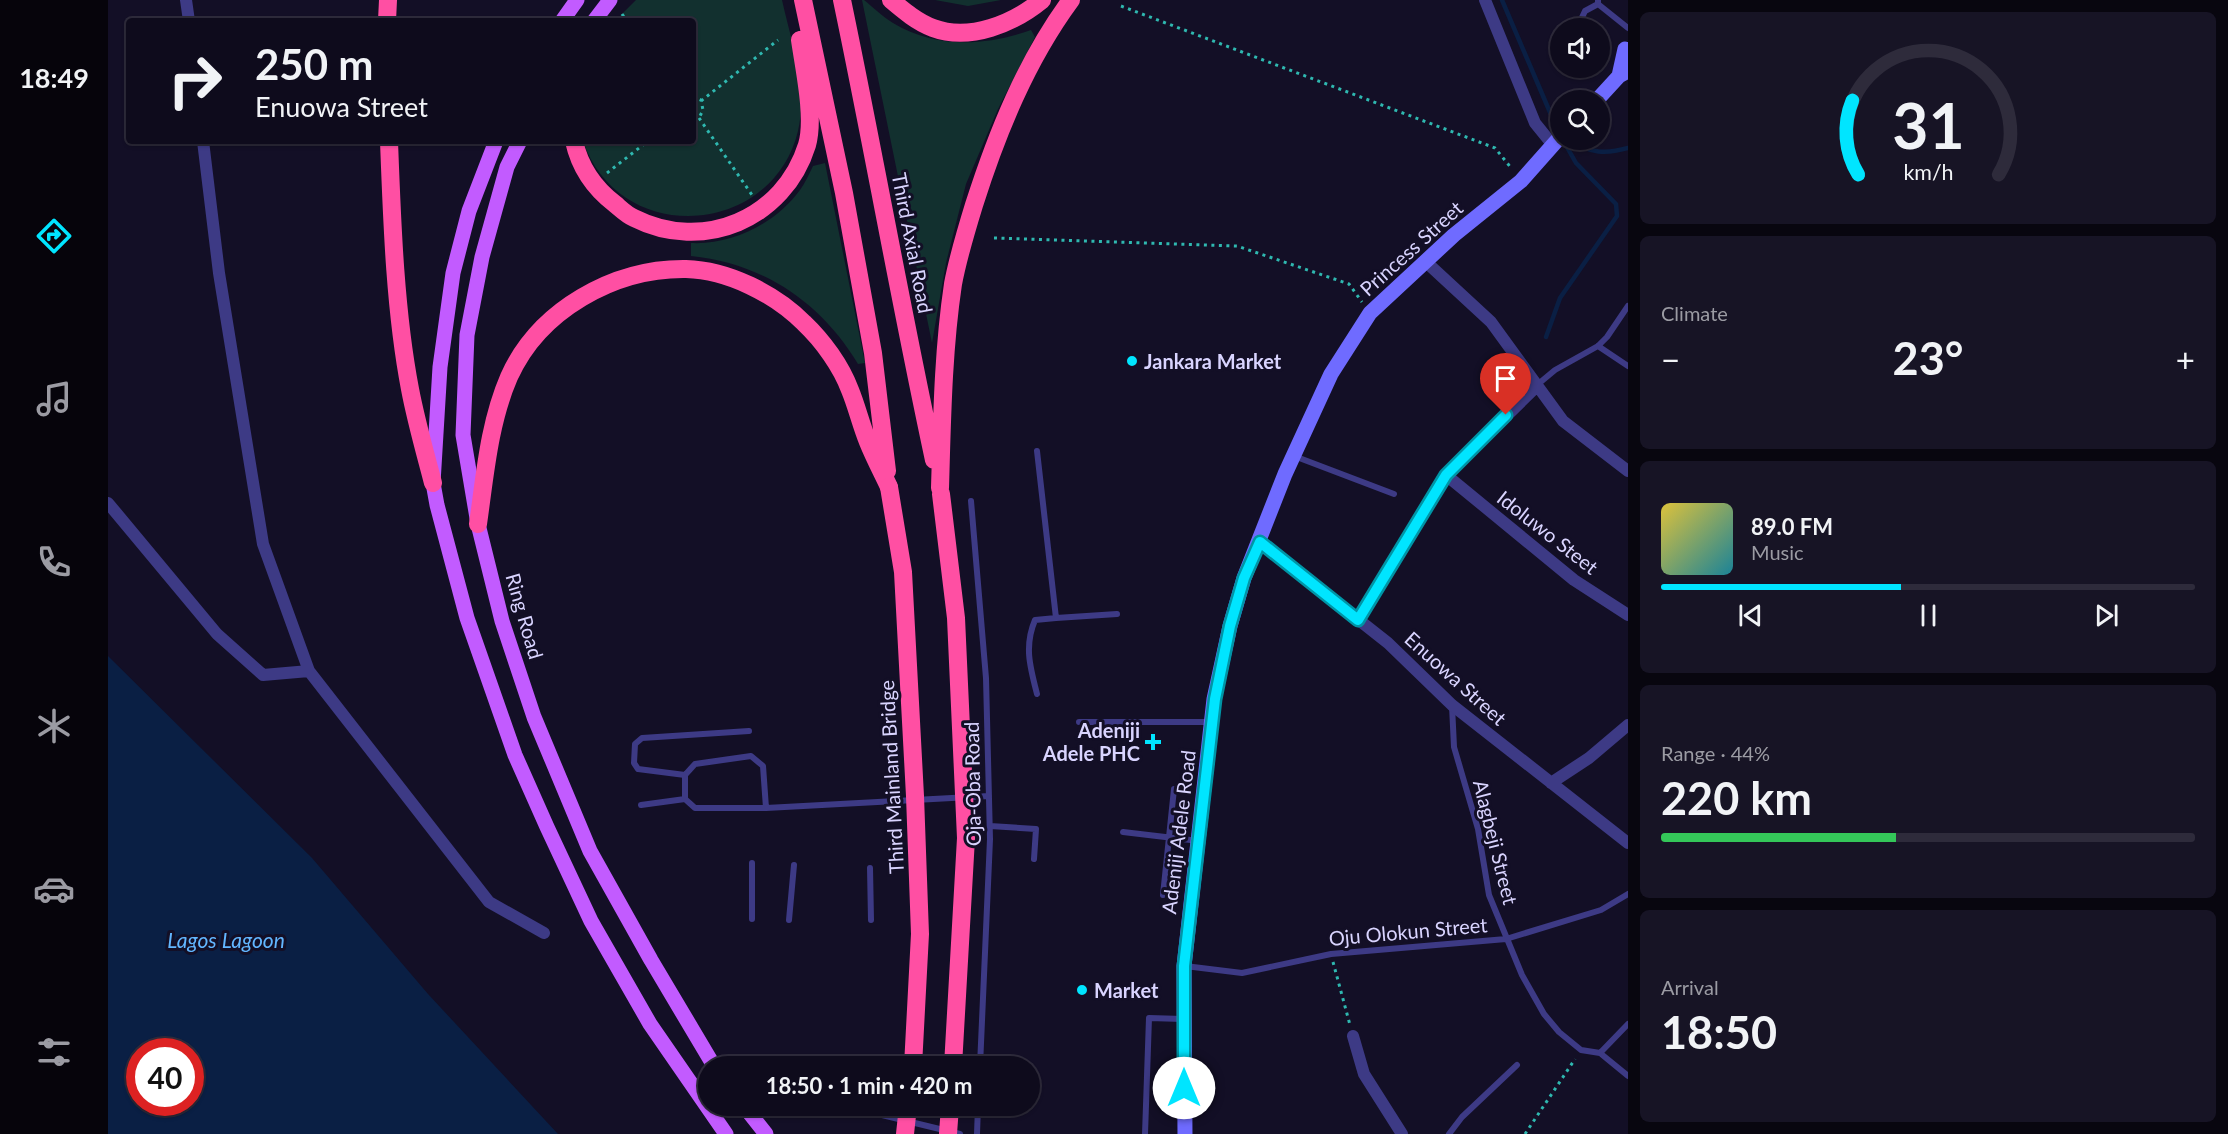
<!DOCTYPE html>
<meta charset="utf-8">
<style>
body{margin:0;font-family:Lato,sans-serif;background:#171425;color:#f1f3f6;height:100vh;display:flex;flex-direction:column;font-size:22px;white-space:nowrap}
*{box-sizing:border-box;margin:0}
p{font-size:20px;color:#9b9ba3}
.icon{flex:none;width:33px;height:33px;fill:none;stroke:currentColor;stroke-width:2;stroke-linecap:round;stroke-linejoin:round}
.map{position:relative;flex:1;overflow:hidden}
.sheet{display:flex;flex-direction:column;gap:12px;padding:12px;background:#08060f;width:600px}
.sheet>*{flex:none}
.top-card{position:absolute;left:18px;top:18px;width:570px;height:126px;border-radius:6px;box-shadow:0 2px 4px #0004,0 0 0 2px #2e2b3b;background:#0e0b1c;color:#f1f3f6;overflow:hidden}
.controls{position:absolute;left:1442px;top:18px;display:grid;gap:12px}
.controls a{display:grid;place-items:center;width:60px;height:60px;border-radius:50%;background:#0e0b1c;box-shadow:0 2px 4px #0004,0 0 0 2px #2e2b3b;font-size:30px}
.speed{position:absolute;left:18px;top:1038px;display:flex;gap:12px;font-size:30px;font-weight:700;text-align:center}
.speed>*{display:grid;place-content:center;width:78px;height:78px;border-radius:50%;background:#0e0b1c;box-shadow:0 2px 4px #0004,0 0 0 2px #2e2b3b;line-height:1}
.speed .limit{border:9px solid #d22;background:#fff;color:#111}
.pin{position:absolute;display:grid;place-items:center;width:51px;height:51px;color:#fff;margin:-62px -26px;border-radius:50% 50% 50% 0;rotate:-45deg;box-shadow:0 0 6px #0007}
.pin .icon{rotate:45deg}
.me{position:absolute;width:66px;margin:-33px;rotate:0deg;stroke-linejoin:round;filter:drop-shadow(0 0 4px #0008)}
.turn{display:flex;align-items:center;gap:21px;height:126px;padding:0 30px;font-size:27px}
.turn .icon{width:78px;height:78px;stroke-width:2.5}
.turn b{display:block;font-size:42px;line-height:51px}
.big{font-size:45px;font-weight:700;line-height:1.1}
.sheet .tile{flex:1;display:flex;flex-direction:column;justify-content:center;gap:9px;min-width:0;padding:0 21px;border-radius:9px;background:#171425}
.sheet .dial{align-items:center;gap:0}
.dial svg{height:156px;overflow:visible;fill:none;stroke:#2e2b3b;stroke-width:7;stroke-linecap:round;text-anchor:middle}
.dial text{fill:#f1f3f6;stroke:none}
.song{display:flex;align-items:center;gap:18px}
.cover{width:72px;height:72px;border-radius:9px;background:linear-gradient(135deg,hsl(50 70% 55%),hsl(190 70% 35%))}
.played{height:6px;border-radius:3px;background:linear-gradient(90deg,#00e5ff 45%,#2e2b3b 45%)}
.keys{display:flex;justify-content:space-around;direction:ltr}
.heat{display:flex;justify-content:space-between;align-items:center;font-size:33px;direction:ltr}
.charge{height:9px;border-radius:4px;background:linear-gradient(90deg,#34c759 44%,#2e2b3b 0)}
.trip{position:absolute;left:590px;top:1056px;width:342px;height:60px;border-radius:30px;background:#0e0b1c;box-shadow:0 2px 4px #0004,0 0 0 2px #2e2b3b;font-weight:700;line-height:60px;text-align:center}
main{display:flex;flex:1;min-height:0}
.tab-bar{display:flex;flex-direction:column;width:108px;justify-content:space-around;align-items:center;background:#06040b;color:#9b9ba3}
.tab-bar .icon{width:42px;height:42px}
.tab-bar .on{color:#00e5ff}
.tab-bar b{font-size:27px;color:#f1f3f6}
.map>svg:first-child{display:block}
</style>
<main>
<nav class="tab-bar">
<b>18:49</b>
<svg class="icon on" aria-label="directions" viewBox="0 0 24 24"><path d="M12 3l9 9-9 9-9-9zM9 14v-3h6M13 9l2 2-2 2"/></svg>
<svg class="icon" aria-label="music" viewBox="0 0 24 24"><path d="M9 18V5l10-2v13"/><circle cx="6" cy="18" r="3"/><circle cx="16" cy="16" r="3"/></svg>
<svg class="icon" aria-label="phone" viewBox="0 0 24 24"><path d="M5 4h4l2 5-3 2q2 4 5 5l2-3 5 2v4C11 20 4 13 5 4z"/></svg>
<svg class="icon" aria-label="climate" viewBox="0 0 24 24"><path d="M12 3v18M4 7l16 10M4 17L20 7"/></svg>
<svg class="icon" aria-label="car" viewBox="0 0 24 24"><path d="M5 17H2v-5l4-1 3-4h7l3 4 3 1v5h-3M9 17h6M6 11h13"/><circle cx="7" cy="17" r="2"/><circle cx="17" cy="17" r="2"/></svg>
<svg class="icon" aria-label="filters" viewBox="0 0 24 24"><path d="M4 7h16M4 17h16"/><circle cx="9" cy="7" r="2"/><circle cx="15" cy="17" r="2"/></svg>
</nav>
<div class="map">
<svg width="1520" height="1134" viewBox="0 0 1520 1134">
<rect width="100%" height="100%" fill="#130f26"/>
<path fill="#12302f" d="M528,0H674C683,41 700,88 690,131C664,238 511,247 475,141H585V21H507Z
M754,0H756C766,8 775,17 785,23C828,49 878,46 923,30L927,37L890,109L858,184L838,263L824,343Z
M827,0H893L860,6Z
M717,163L757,363L750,364C713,302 654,263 583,256V243C624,245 667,224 692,190C697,183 701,174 705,166Z"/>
<path fill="#0a1f44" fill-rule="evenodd" d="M0,656L204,858L320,994L450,1134H0ZM32,1052H82V1102H32Z"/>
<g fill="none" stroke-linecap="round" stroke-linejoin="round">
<path stroke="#0a1f44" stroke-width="4.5" d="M1394,0L1447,124L1452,128
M1465,140C1481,154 1499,154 1520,148
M1438,337L1452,298L1509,216L1508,204L1468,163L1455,140"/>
<path stroke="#2fb8b0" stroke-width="3" stroke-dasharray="3 4.5" stroke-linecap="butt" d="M1013,6L1387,148L1404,169
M514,14L519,21
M585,96L593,100L595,110L591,118L585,120
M593,101L670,40
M591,118L644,195
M499,173L540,141
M886,238L1129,246L1241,284L1254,302
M1225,962L1242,1025
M1417,1134L1467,1059"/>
<path stroke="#3d3a85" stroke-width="6" d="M1490,0V4L1520,28
M1469,28L1477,11L1490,4
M1490,346L1520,366
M1429,385L1447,370L1490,346L1499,337L1520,306
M929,451L948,618L1009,614
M1186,456L1286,494
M863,501L878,678L882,839L872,1066
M929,694C922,667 916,646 927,620L948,618
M1344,706L1346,747L1370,829L1381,895L1414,975L1436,1014L1451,1032L1473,1050L1492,1053L1520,1076
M971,722H1103
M577,775L530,769L526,763L527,744L534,738L641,731
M533,805L577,799
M658,808L655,766L643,756L587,764L577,775V799L587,808H658L881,796
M882,826L928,829L926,859
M1015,832L1091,841
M762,868L763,920
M1055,895L1066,789
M644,919V863
M681,920L686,865
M1077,966L1134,973L1223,954L1398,939L1493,910L1520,894
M1492,1053L1520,1024
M737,1106L852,1134
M869,1134L870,1106
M1037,1134L1041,1018L1075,1019
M1341,1134L1354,1117L1409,1065"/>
<path stroke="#3d3a85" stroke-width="12" d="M78,0L81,21
M1377,0L1427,123L1444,144
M95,141L111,273L155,544L201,671L381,902L436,933
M1317,261L1383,322L1455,421L1520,471
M1338,475L1466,580L1520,615
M0,503L109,634L155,675L201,671
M1152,542L1280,643L1344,705L1520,843
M1250,620L1338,475L1429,386
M1443,783L1481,758L1520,725
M1245,1036L1256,1074L1294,1134"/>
<path stroke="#6f6bff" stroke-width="15" d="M1511,76L1517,49
M1489,100L1511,76L1520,71
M1077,1134L1076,966L1106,699L1122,626L1136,578L1177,474L1223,374L1262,313L1346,235L1413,181L1452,137"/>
<path stroke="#c25bff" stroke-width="15" d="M454,21L469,0
M486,21L502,0
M388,141L361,211L345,273L332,367L325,483L329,505L359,618L407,755L439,827L483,921L542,1024L618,1134
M412,141L399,167L374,257L359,335L355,435L370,524L394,621L426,717L482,851L543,960L606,1066
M636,1106L658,1134"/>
<path stroke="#ff4fa3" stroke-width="18" d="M695,0L736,193L765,353L779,471
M734,0C766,153 793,307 826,460
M783,0C796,11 809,22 825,28C862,42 906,23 934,0
M279,21L280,0
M281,141C284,221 287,311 302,389C308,421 317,452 325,483
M466,141C472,168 486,188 507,204C513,209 519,215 526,218C595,253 676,219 699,145C707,118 696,68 692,40
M832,488C834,420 835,351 845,284C850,257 858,231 866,205C889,133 918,61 963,0
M370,524C377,475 381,423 401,377C431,310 506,268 578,269C620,270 667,294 696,323C715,341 733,366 742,390C749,407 753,425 760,442C766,457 774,472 781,487"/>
<path stroke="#ff4fa3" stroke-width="18" d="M781,487L795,572L807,796L812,934L805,1066
M833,494L848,618L858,838L845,1066
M797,1134L800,1106
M840,1134L842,1106"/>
</g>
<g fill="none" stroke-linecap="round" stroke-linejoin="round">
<g stroke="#0095a6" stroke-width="15">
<path id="route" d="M1076,1088V966L1107,699L1122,626L1136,578L1152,542L1250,620L1338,475L1398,415"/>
</g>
<use href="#route" stroke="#00e5ff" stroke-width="10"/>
</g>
<g fill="#00e5ff" stroke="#130f26" stroke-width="2">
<circle cx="1024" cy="361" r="6"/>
<path d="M1042 733h6v6h6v6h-6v6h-6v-6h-6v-6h6z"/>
<circle cx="974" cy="990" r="6"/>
</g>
<g text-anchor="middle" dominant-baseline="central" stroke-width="6" stroke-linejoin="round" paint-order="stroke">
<g font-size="20" fill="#d9d4ff" stroke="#130f26">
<text transform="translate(805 243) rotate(79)">Third Axial Road</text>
<text transform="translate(1303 248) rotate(-42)">Princess Street</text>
<text transform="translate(1440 532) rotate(38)">Idoluwo Steet</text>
<text transform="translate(417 616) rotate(74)">Ring Road</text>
<text transform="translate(1348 678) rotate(42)">Enuowa Street</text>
<text transform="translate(783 777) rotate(-93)">Third Mainland Bridge</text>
<text transform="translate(864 784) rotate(-91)">Oja-Oba Road</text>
<text transform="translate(1070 832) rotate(-83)">Adeniji Adele Road</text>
<text transform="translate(1388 842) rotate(76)">Alagbeji Street</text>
<text transform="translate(1300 931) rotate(-5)">Oju Olokun Street</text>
</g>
<g font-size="20" font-weight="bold" fill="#d9d4ff" stroke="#130f26" text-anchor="start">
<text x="1036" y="361">Jankara Market</text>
<text x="1032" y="730" text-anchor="end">Adeniji<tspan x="1032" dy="23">Adele PHC</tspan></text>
<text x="986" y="990">Market</text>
</g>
<g font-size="21" font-style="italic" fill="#62b6ff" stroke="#130f26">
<text x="118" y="939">Lagos Lagoon</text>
</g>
</g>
</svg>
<div class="controls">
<a><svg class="icon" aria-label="sound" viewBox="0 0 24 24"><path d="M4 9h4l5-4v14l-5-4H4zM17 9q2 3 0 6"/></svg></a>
<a><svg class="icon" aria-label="search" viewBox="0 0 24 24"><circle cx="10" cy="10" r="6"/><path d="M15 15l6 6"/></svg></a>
</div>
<div class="speed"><div class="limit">40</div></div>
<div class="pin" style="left:1398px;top:415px;background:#d93025"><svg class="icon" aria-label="arrive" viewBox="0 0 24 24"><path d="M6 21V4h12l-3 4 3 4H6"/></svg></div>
<svg class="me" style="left:1076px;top:1088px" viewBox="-20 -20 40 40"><circle r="19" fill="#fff"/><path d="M0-13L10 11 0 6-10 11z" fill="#00e5ff"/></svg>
<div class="trip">18:50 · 1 min · 420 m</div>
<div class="top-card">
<div class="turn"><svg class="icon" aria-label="right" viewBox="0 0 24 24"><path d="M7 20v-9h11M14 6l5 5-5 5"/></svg><div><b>250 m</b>Enuowa Street</div></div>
</div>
</div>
<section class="sheet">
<div class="tile dial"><svg viewBox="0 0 100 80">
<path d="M14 69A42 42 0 1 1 86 69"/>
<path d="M14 69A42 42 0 0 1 11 31" stroke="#00e5ff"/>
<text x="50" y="56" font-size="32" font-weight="700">31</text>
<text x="50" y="72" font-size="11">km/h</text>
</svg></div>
<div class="tile"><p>Climate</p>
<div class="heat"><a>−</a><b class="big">23°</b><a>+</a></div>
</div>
<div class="tile">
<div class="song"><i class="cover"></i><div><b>89.0 FM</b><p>Music</p></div></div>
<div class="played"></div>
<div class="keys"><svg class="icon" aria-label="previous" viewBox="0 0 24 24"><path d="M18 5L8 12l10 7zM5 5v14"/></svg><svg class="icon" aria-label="pause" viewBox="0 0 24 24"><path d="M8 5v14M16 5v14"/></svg><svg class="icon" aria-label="next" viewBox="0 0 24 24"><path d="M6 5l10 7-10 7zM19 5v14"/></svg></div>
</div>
<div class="tile"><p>Range · 44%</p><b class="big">220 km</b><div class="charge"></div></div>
<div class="tile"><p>Arrival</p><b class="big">18:50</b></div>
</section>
</main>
